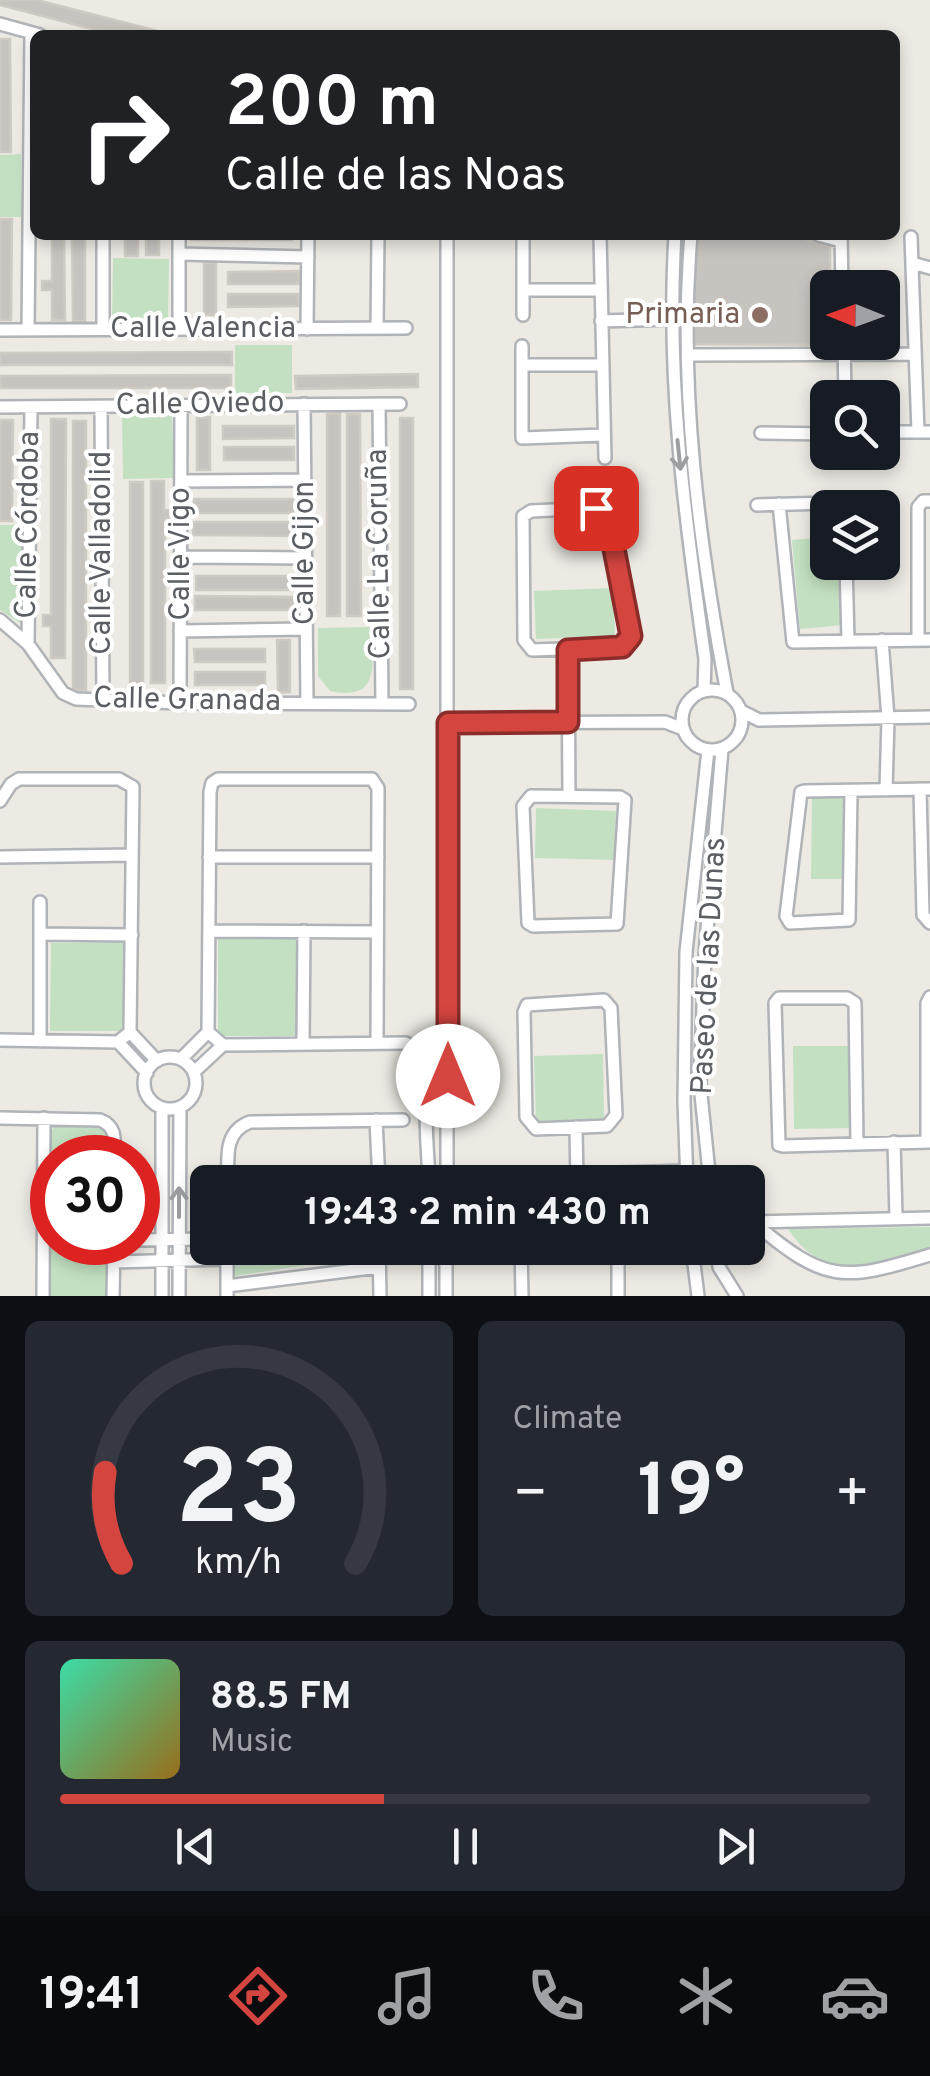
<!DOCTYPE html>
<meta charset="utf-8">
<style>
body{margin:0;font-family:Overpass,sans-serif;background:#242831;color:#f1f3f6;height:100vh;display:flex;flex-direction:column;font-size:38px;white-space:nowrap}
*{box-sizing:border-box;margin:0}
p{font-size:32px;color:#9ea1a6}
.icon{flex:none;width:55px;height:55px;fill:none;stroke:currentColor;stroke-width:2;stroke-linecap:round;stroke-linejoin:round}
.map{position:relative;height:1296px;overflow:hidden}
.details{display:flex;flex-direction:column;gap:25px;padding:25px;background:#0d0f14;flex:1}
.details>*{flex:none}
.guide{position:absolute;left:30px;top:30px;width:870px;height:210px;border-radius:15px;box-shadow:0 5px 15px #0003;background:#202124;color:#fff;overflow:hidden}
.needle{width:65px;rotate:271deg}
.controls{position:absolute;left:810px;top:270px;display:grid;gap:20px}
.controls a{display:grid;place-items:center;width:90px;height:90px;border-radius:15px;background:#171b24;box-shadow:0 5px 15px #0003;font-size:50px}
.speed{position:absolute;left:30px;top:1135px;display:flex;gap:20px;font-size:50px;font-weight:700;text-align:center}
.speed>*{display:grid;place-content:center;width:130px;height:130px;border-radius:50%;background:#171b24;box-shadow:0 5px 15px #0003;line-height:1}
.speed .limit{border:15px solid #d22;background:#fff;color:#111}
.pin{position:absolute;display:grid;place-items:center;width:85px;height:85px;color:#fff;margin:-42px;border-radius:20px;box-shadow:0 5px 15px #0006}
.me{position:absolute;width:110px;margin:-55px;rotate:0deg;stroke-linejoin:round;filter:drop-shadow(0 0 8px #0008)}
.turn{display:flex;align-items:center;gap:35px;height:210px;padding:0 30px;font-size:45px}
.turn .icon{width:130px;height:130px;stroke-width:2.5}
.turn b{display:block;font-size:70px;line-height:85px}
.big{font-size:75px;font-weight:700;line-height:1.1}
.details .card{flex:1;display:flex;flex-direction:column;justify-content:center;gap:15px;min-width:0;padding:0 35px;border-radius:15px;background:#242831}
.details .dial{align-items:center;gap:0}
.dial svg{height:260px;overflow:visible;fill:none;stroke:#363941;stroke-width:7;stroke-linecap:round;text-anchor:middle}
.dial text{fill:#f1f3f6;stroke:none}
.song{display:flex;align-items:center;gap:30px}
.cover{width:120px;height:120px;border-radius:15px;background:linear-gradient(135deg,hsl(160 70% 55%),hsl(40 70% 35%))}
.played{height:10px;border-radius:5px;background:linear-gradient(90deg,#d44540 40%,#363941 40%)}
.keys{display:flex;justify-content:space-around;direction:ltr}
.heat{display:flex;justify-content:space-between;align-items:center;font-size:55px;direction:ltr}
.details .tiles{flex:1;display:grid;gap:25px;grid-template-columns:1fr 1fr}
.card:last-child{grid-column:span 2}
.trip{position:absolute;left:190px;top:1165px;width:575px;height:100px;border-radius:15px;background:#171b24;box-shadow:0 5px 15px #0003;font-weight:700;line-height:100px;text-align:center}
.menu{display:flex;height:160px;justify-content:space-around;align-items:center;background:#090b0e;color:#9ea1a6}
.menu .icon{width:70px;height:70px}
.menu .selected{color:#d44540}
.menu b{font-size:45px;color:#f1f3f6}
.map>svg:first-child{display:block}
</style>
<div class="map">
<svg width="930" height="1296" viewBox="0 0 930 1296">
<rect width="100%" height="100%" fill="#eceae3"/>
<path fill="#c3e1c2" d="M21,154L22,217H0V155Z
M113,258L169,259L168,326L112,324Z
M235,345H292V393H235Z
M172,414L174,478L123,479L122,415Z
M0,525H24L22,624L0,610Z
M827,537L828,562L838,563L844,625L800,629L792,540Z
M613,588L615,636L536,639L534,591Z
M372,627C372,663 382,702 330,691L318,676V628Z
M846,794V879H811L812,796Z
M536,808L616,811L614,860L535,858Z
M218,938H296V1036H218Z
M51,943H125L122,1031H50Z
M793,1046H851L852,1128L794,1129Z
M603,1054L604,1119L536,1122L534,1056Z
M57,1126L101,1128L107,1136L108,1157L52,1158V1242L109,1243L110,1286L105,1296H50V1131Z
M930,1227V1249C875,1264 826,1287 788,1229Z
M235,1248H372V1255L235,1276Z"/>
<path fill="#c7c4c0" stroke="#d0cbc2" stroke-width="2.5" d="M0,0H37L173,35H115L0,5Z
M0,39H10L11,152H0Z
M0,219H12L11,320H0Z
M52,235H64L65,320H52V290H42V281H52Z
M72,235H85V321H73Z
M125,235H138V256H125Z
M146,235H159V255H146Z
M191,235H292V240H191Z
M695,235H788L830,246V288H828L830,345L692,344Z
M216,262V315H204V263Z
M299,271V284H228V272Z
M228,294H298L299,306L228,307Z
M232,352V365H0V353Z
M418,374V387L296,389L295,376Z
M231,375V388H0V376Z
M340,413V616H327V414Z
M347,414H360L361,616H347Z
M210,417V470H197V418Z
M400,418H413V689H400Z
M51,419H66L65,658H51V626H43V615H51Z
M0,420H13L12,521H0Z
M73,421H86V690H73Z
M223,426H294V438L223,439Z
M224,447H294V460H224Z
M151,481H164V510H173V518H165V683H151Z
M130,482H143V685L130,684Z
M194,499H295V513H194Z
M193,522H294V536L193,535Z
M196,576H297V590H196Z
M195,596L296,597V610H195Z
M277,640H290V692L278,693Z
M194,649H265V662H195Z
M195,672H265V685H195Z"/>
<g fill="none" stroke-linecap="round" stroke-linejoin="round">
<g stroke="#b0b3b7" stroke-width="16">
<path id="minor" d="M0,24L40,35
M179,235V329
M523,235V315
M600,235L605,458
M675,235C666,378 685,518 705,659L704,690
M691,235C678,387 699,544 727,693
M818,235L841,241
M841,235L842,288
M911,237L918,432
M179,254L308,257
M912,263L930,268
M523,290H601
M601,321L673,319
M377,328L378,235
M103,329V235
M307,329L308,235
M0,330L406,328
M28,330L31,33
M844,342L845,398
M522,346V438L604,435
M689,355L915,354
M522,365H602
M304,404L307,703
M379,404L382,704
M0,407L400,404
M101,407L103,699
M896,432H930
M761,433L828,434
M181,481L305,480
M779,504L793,642L930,640
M757,505L871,502
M596,508L603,510L608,518L631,636L622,647L532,650L524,640L523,516L531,511Z
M181,557L305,558
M846,562L848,641
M0,620L28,644L63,693L76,699L180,703L409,704
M180,631L306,629
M882,640L888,718L886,790
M918,640V507L923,501H930
M28,644L31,407
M568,650L569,796
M682 720a30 30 0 1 1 60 0a30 30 0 1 1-60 0Z
M180,703L181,406
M741,711L759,720L930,717
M447,723L665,722L683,729
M920,789L923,915L930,923
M851,791L849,920L790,923L786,916L801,792L804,791L930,789
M531,796L620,797L625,800L617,924L533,926L528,923L523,806Z
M0,801L11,784L19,779H119L133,787L130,1032L118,1042L0,1040
M0,857L132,855
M209,857H378
M209,931L377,932
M40,934L132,935
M604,1000L611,1008L616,1115L607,1126L536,1129L526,1117L524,1012L527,1005Z
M130,1032L157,1061
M40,1041V902
M118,1042L147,1073
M303,1042L304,931
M377,1042L378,788L372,779H218L212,783L210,792L208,1032L223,1045L406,1043
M144 1083a26 26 0 1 1 52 0a26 26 0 1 1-52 0Z
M181,1059L208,1032
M194,1072L223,1045
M0,1118L100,1120C118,1127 114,1141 114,1158
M376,1120L379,1182
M576,1127L577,1182
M894,1142L896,1217
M927,1142V1003L930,997
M857,1143L855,1003L847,998H779L775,1003L779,1145L783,1146L930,1142
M447,1178L686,1171
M228,1182C228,1159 223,1132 250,1122L403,1120
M429,1182C428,1138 416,1077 449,1042
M447,1182V235
M687,1182L684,1102L686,952L708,750
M710,1182L700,1085L705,954L722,749
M752,1222L930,1218
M753,1222C825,1283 842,1282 930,1255
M138,1240L208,1239
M227,1248V1296
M379,1248L380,1296
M429,1248V1296
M521,1248L522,1296
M618,1248V1296
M692,1248L698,1296
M717,1248L719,1267L737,1296
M113,1262L227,1259
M227,1286L379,1267
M43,1296L44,1118
M113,1296L114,1242
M162,1296V1108
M179,1296L180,1108
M446,1296V1248"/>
</g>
<use href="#minor" stroke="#fff" stroke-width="11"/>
</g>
<defs><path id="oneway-shaft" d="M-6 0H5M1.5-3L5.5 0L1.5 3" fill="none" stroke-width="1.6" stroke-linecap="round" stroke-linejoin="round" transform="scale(2.5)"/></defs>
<g stroke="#9d9ea1">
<use href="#oneway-shaft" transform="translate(679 455) rotate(84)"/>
<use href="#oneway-shaft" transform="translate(179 1202) rotate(-90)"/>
</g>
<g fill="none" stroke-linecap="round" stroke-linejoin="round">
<g stroke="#8a2d2a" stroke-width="25">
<path id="route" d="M448,1076V723L568,722V650L622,647L631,636L608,518L603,510L596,508"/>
</g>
<use href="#route" stroke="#d44540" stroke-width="18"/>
</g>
<circle fill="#8d6e63" stroke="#fff" stroke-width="4" cx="760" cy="315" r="10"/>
<g text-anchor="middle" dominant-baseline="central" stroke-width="8" stroke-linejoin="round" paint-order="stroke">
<g font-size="30" fill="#785e54" stroke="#fff" text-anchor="end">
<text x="740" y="315">Primaria</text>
</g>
<g font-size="30" fill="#5b5e62" stroke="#fff">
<text x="203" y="329">Calle Valencia</text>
<text transform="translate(200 405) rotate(-1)">Calle Oviedo</text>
<text transform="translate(29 525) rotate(-89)">Calle Córdoba</text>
<text transform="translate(102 553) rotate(-90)">Calle Valladolid</text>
<text transform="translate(305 553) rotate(-90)">Calle Gijon</text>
<text transform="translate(181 554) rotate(-90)">Calle Vigo</text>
<text transform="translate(380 554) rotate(-91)">Calle La Coruña</text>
<text transform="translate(187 701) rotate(1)">Calle Granada</text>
<text transform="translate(710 966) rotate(-87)">Paseo de las Dunas</text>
</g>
</g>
</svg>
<div class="controls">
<a><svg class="needle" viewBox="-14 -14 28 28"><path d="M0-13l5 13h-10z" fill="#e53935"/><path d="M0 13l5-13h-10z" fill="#9ea1a6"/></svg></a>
<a><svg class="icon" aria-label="search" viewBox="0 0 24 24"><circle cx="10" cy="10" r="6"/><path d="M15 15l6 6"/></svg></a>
<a><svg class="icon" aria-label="layers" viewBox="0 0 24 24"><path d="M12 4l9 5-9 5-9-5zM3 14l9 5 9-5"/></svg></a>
</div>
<div class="speed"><div class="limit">30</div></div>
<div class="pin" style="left:596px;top:508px;background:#d93025"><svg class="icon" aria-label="arrive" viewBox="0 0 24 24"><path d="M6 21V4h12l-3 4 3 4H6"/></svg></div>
<svg class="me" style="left:448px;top:1076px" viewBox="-20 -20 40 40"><circle r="19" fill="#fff"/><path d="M0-13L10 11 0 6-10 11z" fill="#d44540"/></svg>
<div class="trip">19:43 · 2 min · 430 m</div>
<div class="guide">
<div class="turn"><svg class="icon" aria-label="right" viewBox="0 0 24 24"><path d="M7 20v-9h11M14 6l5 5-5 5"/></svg><div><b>200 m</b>Calle de las Noas</div></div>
</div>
</div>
<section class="details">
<div class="tiles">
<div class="card dial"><svg viewBox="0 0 100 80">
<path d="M14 69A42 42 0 1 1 86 69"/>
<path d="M14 69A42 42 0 0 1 9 41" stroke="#d44540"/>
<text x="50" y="56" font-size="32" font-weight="700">23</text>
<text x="50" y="72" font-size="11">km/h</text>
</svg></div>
<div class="card"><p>Climate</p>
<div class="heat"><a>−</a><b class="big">19°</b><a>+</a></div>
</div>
<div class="card">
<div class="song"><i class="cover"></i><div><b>88.5 FM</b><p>Music</p></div></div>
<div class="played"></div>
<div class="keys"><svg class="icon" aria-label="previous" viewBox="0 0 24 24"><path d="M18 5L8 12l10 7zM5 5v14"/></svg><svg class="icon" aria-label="pause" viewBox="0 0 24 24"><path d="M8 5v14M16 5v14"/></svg><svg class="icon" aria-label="next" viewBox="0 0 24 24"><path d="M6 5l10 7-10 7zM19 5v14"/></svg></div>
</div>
</div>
</section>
<nav class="menu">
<b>19:41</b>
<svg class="icon selected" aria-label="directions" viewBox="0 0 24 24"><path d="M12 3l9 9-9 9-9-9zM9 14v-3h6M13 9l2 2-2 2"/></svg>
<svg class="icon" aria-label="music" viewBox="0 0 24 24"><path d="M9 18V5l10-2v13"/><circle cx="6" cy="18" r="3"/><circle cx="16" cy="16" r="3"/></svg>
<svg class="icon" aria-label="phone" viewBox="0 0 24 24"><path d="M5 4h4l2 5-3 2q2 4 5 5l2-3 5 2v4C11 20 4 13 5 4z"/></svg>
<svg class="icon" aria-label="climate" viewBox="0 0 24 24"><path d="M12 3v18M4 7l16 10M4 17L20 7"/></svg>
<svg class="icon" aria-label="car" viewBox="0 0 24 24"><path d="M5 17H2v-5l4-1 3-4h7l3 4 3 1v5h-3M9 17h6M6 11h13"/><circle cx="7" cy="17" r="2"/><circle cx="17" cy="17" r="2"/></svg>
</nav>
